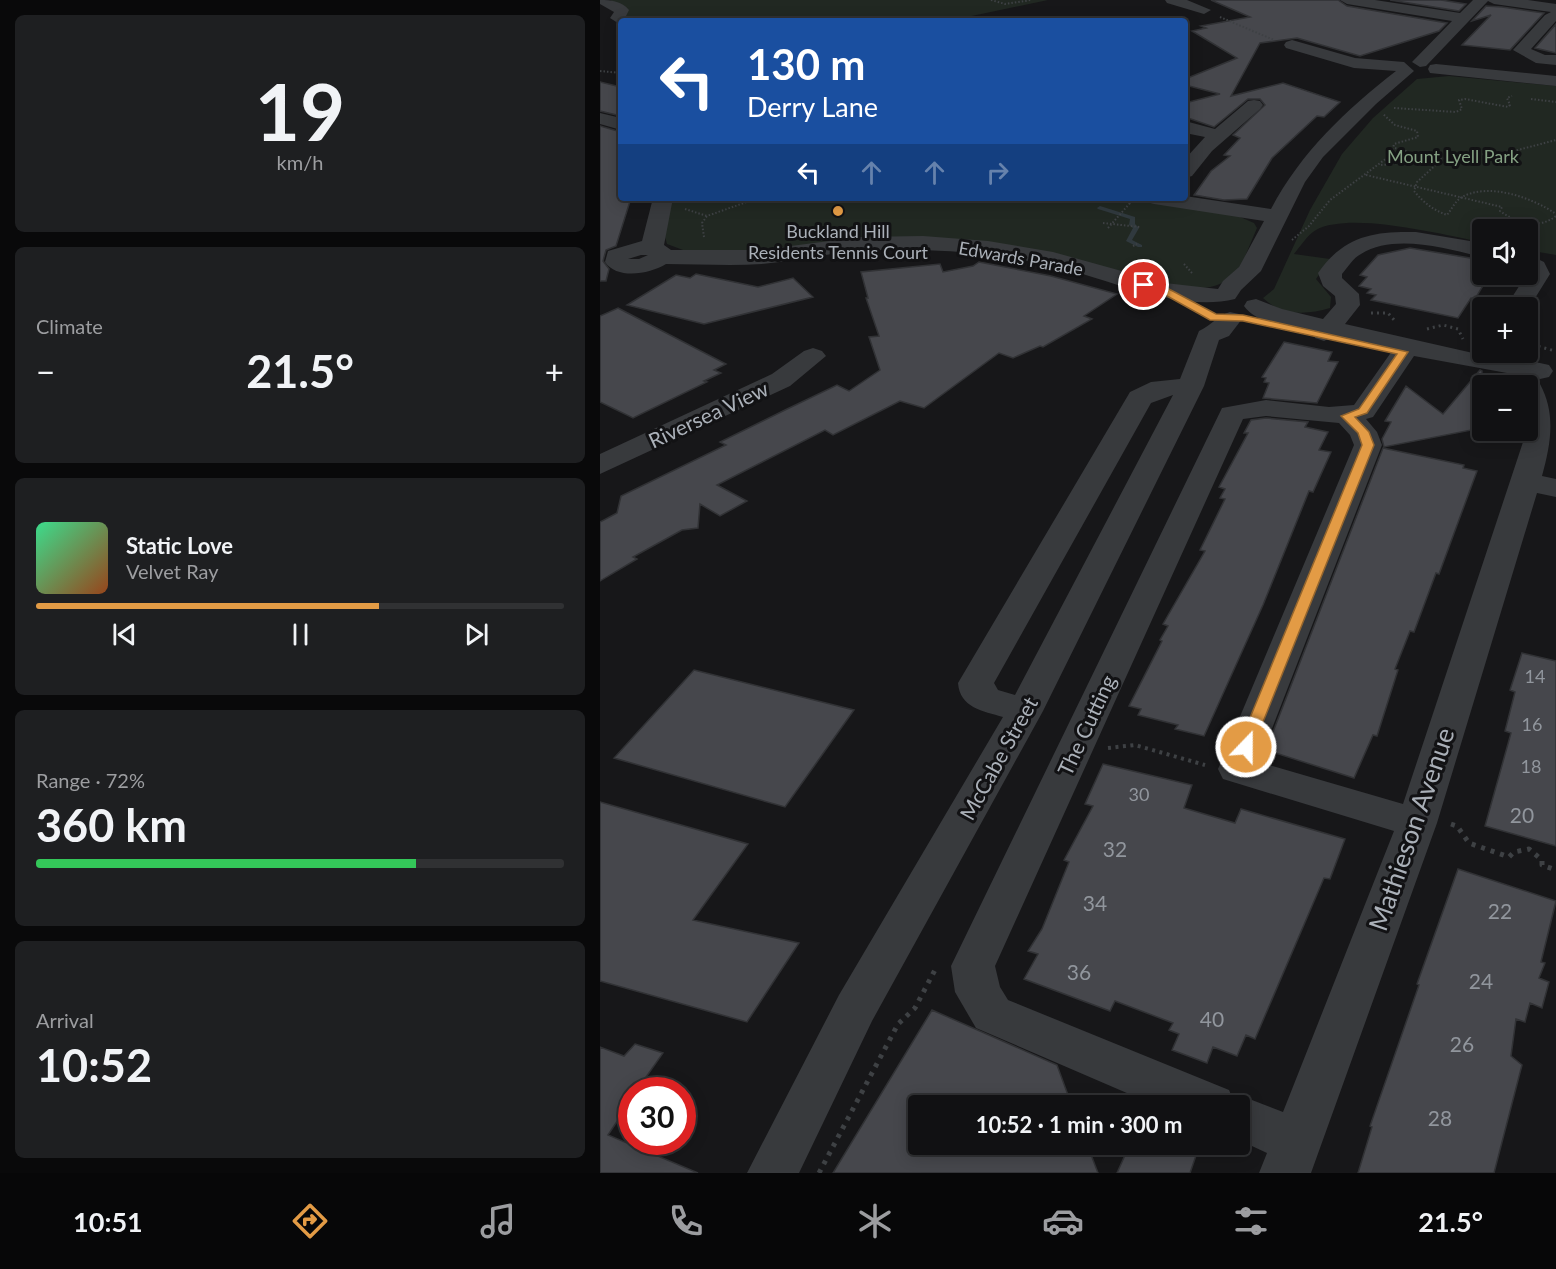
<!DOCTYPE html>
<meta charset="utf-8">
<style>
body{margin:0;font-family:Lato,sans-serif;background:#1e1f21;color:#f1f3f6;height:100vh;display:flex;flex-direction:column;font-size:22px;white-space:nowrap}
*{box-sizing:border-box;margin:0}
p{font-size:20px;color:#9c9da0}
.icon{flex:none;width:33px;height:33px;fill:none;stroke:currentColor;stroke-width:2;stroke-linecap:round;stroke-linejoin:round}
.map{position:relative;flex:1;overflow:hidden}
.details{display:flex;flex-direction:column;gap:15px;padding:15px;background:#09090a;width:600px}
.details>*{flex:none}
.top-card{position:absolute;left:18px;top:18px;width:570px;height:183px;border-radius:6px;box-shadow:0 3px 15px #0003,0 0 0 2px #303133;background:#1a4fa0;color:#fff;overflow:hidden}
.fabs{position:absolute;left:872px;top:219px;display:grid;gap:12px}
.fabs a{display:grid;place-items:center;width:66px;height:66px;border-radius:6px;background:#111113;box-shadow:0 3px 15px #0003,0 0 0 2px #303133;font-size:30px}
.speed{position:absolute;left:18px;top:1077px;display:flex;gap:12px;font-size:30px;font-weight:700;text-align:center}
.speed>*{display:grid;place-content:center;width:78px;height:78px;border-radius:50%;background:#111113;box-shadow:0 3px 15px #0003,0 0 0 2px #303133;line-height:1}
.speed .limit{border:9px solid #d22;background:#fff;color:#111}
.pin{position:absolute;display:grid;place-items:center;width:51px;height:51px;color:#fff;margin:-26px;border:3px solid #fff;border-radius:50%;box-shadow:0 2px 6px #0007}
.me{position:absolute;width:66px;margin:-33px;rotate:22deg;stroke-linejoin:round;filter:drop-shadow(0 0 4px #0008)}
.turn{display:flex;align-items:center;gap:21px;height:126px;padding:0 30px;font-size:27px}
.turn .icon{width:78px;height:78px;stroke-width:2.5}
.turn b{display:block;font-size:42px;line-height:51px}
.lanes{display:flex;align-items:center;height:57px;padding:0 30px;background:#0003;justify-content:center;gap:30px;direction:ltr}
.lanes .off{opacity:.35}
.big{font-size:45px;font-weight:700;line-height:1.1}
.details .card{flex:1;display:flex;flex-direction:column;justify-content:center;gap:9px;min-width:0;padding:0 21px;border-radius:9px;background:#1e1f21}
.details .dial{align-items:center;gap:0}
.dial b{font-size:78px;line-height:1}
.song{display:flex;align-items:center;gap:18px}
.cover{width:72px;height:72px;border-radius:9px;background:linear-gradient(135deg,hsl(150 70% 55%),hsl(20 70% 35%))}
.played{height:6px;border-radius:3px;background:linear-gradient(90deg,#e39b45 65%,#303133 65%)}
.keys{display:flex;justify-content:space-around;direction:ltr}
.heat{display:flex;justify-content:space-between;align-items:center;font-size:33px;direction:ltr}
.charge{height:9px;border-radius:4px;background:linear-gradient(90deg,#34c759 72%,#303133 0)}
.trip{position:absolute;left:308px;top:1095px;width:342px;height:60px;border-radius:6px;background:#111113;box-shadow:0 3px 15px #0003,0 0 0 2px #303133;font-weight:700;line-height:60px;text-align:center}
.tabs{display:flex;height:96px;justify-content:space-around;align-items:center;background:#070708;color:#9c9da0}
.tabs .icon{width:42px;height:42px}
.tabs .current{color:#e39b45}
.tabs b{font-size:27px;color:#f1f3f6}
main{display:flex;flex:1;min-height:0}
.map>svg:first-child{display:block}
</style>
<main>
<section class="details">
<div class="card dial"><b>19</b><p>km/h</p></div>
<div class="card"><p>Climate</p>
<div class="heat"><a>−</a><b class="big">21.5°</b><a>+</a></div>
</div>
<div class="card">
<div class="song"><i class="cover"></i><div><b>Static Love</b><p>Velvet Ray</p></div></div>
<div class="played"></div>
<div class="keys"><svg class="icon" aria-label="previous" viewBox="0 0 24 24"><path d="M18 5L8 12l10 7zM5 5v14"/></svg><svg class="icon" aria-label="pause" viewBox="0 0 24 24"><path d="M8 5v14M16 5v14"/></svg><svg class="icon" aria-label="next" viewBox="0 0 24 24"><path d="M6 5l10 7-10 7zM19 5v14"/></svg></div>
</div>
<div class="card"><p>Range · 72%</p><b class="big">360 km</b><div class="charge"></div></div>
<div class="card"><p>Arrival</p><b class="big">10:52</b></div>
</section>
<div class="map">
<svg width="956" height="1173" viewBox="0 0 956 1173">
<rect width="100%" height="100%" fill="#171719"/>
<path fill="#212822" d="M10,0H448L348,21H30L23,18L27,9Z
M849,76L956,86V255L927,250V230H882V242C842,235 751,211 716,230C708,234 700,247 694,254L730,259L716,279L731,297L730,308C706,315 682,316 663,298L674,289L710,210L742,154L773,118L817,79Z
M70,198H420L426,201L436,198H538L638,216L654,223L657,228C639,270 637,289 586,289L394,244L167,252L83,250L67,244L65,237Z"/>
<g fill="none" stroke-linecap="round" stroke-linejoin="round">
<path fill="#30393e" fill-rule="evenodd" d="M500,206L535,217V224L539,228L532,240L542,245V247H538L526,241L533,228L529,225L530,219L498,209L497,208Z"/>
</g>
<path fill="#46474c" stroke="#313235" stroke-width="1.5" d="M611,0H738L747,6L847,23L839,31L760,56L697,38L660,43L631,96L683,83L740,102L724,117L717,116L672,158L647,199L624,200L594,195L611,171L630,156L624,155L640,138L633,135L665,105L660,99H648L614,127L585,117V103L620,94L585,85V79L637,58L592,31L606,28L601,26L650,17Z
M790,0H841L866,4L859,11Z
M886,6L902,7L944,13L910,50L862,45L891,15L872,21Z
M956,24V53L935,48Z
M0,82L21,87V116L0,111Z
M0,126L21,132V198H31L16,246L6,250L3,261L9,269L6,281H0Z
M810,248L882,260V274H890L875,299L871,298L858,318L771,300L776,295L767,293L771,289L759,286L767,277L760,275L778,255Z
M379,262L451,276L517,294L484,316L492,319L443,347L440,346L413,358L399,353L324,408L300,401L233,435L225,430L117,485L147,501L120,516L100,504L98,528L82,530L33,557L37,559L0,581V522L17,513L21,496L126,445L120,442L185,410L237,385L249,391L280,370L269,337L279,336L266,298H268L261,272L340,264L343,272L373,266Z
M96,274L158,287L193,278L213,297L104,324L27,305L76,275L90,278Z
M18,308L126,364L114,370L121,373L104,381L107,382L33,418L0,402V316Z
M684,342L732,352L728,361L738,362L717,403L663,398L669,383L664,382L666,378L662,377Z
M880,370L882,371V428L784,447L782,439L791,422L785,421L806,386L843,414Z
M666,418L708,422L705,427L728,432L719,450L731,452L713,492L709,491L663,605L604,736L575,729L578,725L538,715L541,709L529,706L562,641L560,640L568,626L563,624L605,551L600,550L625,499L620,498L625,489L619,487L648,433H644L651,420Z
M783,448L864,465L863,468L877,471L839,574L836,573L814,632L810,631L795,669L798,670L777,736L773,735L754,778L666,750Z
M922,653L956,661V846L885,826L911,733L905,731L915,692L910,690Z
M94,670L254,710L185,807L14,758Z
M503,764L592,785L584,808L635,823L641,809L745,839L730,879L724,878L655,1039L646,1035L637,1056L613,1047L607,1063L572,1050L579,1034L569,1030L573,1023L515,1001L510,1011L424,979L438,954L428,951L442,929L469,862L464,860L493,806L485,804Z
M0,802L148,844L93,920L199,943L147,1022L0,981Z
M858,869L956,901L941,962L945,963L939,978L949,982L942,1008L930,1003L925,1022L916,1019L911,1056L922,1065L894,1173H758L772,1127L770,1126L819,985L817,984Z
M332,1010L457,1065L472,1106H318V1144H487L498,1173H233Z
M35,1044L63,1053L37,1090H32V1099L8,1135L98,1173H0V1047L24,1056Z
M530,1144H600L590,1173H517Z"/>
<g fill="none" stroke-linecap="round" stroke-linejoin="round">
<path stroke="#3e4144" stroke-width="2" stroke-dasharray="1.5 2" stroke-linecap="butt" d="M391,0L405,4L431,0
M620,17L674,40
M0,71L21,73
M931,99L956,102
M794,108L856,112L862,109L859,100L865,99L908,107L910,105L907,98L912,96
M795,148L840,161L817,182L814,191C823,202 833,210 847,215C852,209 855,201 862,197C889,182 933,198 956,214
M781,165L914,151L956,140
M766,175L902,207L900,211C917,223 938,230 956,216
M520,198L532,204
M85,209L107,216
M503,223L540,227
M508,228L530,203
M104,237L102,223L107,216L158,198
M692,240L709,226L730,200L787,158L792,153L794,144L818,137L817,131L795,125L783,114
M533,246L537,244
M584,264L592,273"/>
<path stroke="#3e4144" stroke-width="3" stroke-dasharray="2 4" stroke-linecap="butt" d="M771,313H788L795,321
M827,329L843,325L858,329L863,339
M927,343L955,351"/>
<path stroke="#3e4144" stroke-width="4" stroke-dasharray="3 4.5" stroke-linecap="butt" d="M508,748L535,745L605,765"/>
<path stroke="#3e4144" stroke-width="5" stroke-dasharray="4 6" stroke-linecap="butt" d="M851,824L857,826L869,843L909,857L914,852L929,849L942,860V865L956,870
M219,1173L298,1024L315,1008L337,966"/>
<path fill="#383a3d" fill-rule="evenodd" d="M0,0C11,0 22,1 29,10L26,16L32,21H21V25L10,18L14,12L0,4Z
M565,0H587L611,10L604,14L567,3Z
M740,0H775L860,13L873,0H928L956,4V21L931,49L945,55H956V65L936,63L913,50L945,15L951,12L894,4L888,1L826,66L820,67L812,62L852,21L747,4Z
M692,40L755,58L804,62L814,71L776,104L723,157L705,182L661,271L641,290L635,299C578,313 507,278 450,265C389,252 323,247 261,251C227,253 195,261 162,264C130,266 98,264 66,264C50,274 17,280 5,262L8,251L42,241L53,198H73L64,245L71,250H160L260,237L323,236L388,241L453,252L565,283L618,289L623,281L639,267L664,221L554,204L547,202L544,198L585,196L671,209C701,152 746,110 796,71L754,68L686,48L684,45L686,42ZM41,255H48L39,259H28Z
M836,64L956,76V86L830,73L828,69L830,65Z
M654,100L660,101L663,105L660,109L612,151L592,176L585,178V159L605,137L585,133V121L615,129L648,101Z
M0,113L21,118V130L0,124Z
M816,232L882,243V257C847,249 795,233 761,254C753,258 748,267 742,274V278L759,294L760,305L745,324L873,353L940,363L949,365L953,371L949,377L940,379L814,356L773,417L766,419L777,432L782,445L659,762L803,804L927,430V386L922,384L931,382L940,384C956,414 951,443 942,476L956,479V497L937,493L837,823L711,1173H659L667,1153L639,1140V1106H557L376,1028L355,992L351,966L622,408L666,400L729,407L754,405L792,351L734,336L724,341L715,338L713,331C692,326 657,325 644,306L647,301L656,299L682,309L723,319L736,304L735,296L723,286L718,273C744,236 773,231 816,232ZM666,416L739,423L750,435L754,445L618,769L623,779L794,831L683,1112L639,1095L632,1097L629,1090L408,1000L400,987L395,966L643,419Z
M927,254L944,262L950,274L927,311V308H905L927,274Z
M630,312L639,314L642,319L629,336L619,340L604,386L443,711L272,1021L199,1173H147L239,995L403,717C383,711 360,708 358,683L530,392L551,382L580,379L599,331C611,326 618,315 630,312ZM573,395L415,695L398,690L394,683L551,403Z
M213,348L222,351L226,356L190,386L0,474V454L172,374L204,351Z"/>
</g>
<path fill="#e39b45" stroke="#94652d" stroke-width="1.5" d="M541,282L567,288L616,314L643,315L808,352L767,413L755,417L769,432L774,445L653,747L646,753L638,747L762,445L758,433L741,416L759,409L797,354L643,321L610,320L560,292L541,287Z"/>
<circle fill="#e39b45" stroke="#121214" stroke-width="2" cx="238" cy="211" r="6"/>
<g text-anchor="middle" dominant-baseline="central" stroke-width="6" stroke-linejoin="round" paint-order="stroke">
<g font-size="18" fill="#85a183" stroke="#121214">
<text x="853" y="156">Mount Lyell Park</text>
</g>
<g font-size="18" fill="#aab0b8" stroke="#121214">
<text x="238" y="231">Buckland Hill<tspan x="238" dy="21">Residents Tennis Court</tspan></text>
</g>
<g font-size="18" fill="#aab0b8" stroke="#121214">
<text transform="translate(421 258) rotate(10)">Edwards Parade</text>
</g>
<g font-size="18" fill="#91969d">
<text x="935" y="676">14</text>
<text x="932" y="724">16</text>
<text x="931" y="766">18</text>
<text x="539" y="794">30</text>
</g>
<g font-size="21" fill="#aab0b8" stroke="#121214">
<text transform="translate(108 414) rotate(-25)">Riversea View</text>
<text transform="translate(486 725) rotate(-65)">The Cutting</text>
<text transform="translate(398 758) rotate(-61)">McCabe Street</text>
</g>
<g font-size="21" fill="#91969d">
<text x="922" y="814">20</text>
<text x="515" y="848">32</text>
<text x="495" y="902">34</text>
<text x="900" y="910">22</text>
<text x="479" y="971">36</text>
<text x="881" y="980">24</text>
<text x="612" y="1018">40</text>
<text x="862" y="1043">26</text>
<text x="840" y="1117">28</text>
</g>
<g font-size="26" fill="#aab0b8" stroke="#121214">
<text transform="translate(811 829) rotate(-71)">Mathieson Avenue</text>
</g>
</g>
</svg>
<div class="fabs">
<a><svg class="icon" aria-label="sound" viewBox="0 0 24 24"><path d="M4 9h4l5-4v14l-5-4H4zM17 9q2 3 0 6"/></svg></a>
<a>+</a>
<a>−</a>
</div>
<div class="speed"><div class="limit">30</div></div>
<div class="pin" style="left:544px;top:285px;background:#d93025"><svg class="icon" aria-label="arrive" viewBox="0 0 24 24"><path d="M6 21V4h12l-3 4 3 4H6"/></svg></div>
<svg class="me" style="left:646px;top:747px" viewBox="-20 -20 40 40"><circle r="17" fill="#e39b45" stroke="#fff" stroke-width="3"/><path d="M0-11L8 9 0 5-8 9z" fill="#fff"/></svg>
<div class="trip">10:52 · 1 min · 300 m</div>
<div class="top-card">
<div class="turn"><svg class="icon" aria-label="left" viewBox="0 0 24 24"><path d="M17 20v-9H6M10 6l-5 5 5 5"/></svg><div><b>130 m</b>Derry Lane</div></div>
<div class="lanes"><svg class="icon" aria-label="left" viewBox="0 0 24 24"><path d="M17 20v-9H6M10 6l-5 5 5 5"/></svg><svg class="icon off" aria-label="ahead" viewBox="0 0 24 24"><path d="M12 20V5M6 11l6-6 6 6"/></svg><svg class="icon off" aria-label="ahead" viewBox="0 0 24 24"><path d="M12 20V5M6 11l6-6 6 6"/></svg><svg class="icon off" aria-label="right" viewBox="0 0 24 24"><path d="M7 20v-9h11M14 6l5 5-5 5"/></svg></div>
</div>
</div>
</main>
<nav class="tabs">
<b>10:51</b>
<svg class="icon current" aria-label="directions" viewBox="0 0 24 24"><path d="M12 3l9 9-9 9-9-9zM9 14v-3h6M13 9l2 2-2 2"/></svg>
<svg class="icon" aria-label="music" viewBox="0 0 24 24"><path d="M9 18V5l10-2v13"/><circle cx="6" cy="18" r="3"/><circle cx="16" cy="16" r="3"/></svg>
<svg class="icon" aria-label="phone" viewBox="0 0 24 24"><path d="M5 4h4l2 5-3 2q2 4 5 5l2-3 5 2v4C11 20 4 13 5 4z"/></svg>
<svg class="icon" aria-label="climate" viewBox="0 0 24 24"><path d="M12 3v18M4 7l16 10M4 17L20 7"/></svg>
<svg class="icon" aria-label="car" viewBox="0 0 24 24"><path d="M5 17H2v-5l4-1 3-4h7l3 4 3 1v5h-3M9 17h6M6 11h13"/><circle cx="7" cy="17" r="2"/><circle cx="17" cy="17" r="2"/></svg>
<svg class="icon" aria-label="filters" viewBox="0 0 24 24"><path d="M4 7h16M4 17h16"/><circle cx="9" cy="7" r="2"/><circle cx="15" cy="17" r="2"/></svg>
<b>21.5°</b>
</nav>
